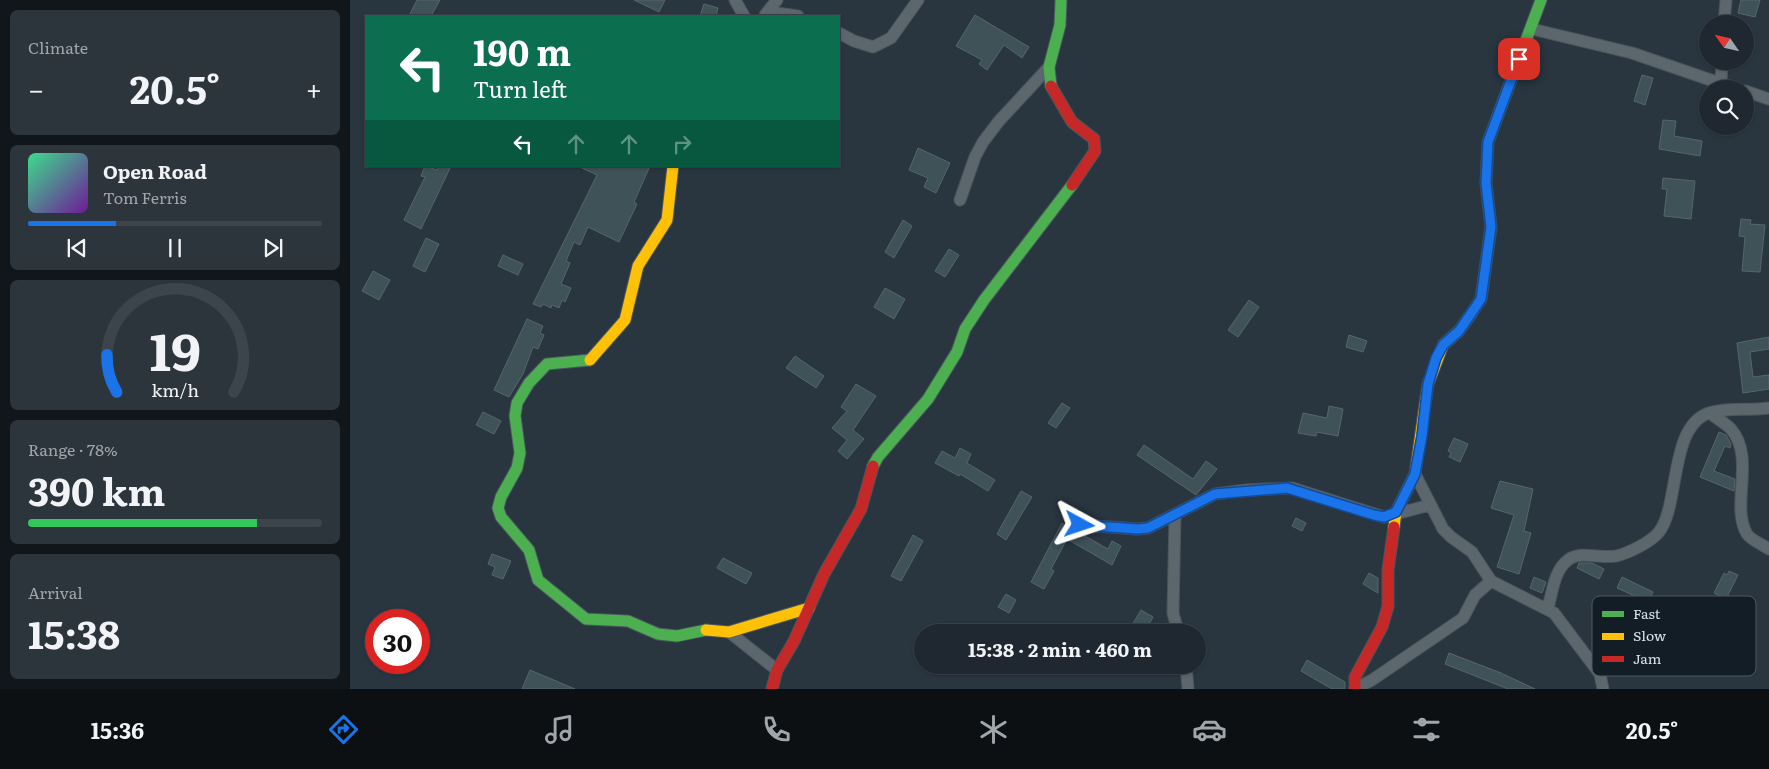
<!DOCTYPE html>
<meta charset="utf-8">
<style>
body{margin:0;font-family:Literata,serif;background:#2c343c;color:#f1f3f6;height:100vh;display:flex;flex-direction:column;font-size:19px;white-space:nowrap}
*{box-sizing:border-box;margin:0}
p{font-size:16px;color:#a1a6ab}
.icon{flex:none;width:28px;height:28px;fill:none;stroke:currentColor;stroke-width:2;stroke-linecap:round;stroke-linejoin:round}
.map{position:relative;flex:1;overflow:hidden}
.side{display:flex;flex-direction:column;gap:10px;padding:10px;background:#11161a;width:350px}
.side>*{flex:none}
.guide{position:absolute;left:15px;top:15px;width:475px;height:152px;border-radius:0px;box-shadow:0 1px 4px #0004,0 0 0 1px #3c444c;background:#0b6e4f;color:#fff;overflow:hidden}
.needle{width:32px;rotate:304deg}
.tools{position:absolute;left:1349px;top:15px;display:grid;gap:10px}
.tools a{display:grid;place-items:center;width:55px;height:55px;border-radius:50%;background:#1f2830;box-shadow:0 1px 4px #0004,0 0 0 1px #3c444c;font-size:25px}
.speed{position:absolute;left:15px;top:609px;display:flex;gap:10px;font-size:25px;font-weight:700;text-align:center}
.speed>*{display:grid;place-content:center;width:65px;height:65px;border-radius:50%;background:#1f2830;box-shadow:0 1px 4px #0004,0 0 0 1px #3c444c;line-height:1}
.speed .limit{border:8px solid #d22;background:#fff;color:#111}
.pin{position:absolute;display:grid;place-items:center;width:42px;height:42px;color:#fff;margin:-21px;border-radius:10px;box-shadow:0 2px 8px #0006}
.me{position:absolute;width:55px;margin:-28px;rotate:95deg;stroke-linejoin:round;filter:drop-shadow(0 0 4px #0008)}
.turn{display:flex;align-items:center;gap:18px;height:105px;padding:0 25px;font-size:22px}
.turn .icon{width:65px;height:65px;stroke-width:2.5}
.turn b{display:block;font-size:35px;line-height:42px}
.lanes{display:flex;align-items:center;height:48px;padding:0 25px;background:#0003;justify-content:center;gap:25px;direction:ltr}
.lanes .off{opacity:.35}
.big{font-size:38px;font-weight:700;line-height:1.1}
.side .card{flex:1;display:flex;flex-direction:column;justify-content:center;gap:8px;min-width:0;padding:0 18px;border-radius:8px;background:#2c343c}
.side .dial{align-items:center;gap:0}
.dial svg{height:130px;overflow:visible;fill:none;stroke:#3c444c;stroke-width:7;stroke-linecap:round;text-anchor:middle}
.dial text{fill:#f1f3f6;stroke:none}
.song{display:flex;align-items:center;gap:15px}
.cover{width:60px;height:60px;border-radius:8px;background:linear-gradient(135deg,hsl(150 70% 55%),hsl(280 70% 35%))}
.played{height:5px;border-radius:2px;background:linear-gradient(90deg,#1a73e8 30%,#3c444c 30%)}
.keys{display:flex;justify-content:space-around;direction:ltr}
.heat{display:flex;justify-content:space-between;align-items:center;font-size:28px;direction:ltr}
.charge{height:8px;border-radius:4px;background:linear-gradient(90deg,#34c759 78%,#3c444c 0)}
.trip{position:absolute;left:564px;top:624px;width:292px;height:50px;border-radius:25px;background:#1f2830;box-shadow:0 1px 4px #0004,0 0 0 1px #3c444c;font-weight:700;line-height:50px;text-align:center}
.menu{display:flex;height:80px;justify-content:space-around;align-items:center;background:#0c1013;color:#a1a6ab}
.menu .icon{width:35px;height:35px}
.menu .current{color:#1a73e8}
.menu b{font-size:22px;color:#f1f3f6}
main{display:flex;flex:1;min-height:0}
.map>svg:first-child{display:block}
</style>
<main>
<section class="side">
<div class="card"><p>Climate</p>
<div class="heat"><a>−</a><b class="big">20.5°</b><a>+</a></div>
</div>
<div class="card">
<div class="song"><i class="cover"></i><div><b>Open Road</b><p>Tom Ferris</p></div></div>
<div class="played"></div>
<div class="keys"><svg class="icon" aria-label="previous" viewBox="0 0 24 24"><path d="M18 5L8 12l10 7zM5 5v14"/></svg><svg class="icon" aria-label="pause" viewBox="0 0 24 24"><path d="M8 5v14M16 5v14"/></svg><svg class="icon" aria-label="next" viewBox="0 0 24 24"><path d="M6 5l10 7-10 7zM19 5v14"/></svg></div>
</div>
<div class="card dial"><svg viewBox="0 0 100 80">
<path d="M14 69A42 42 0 1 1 86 69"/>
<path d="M14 69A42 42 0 0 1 8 46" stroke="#1a73e8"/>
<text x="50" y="56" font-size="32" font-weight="700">19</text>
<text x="50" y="72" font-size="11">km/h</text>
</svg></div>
<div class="card"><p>Range · 78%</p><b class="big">390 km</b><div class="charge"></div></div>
<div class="card"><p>Arrival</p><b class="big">15:38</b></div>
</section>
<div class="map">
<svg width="1419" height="689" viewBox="0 0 1419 689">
<rect width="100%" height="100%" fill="#293640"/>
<path fill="#3e5258" stroke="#58656b" d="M67,0H90L81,16H59Z
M284,0H315L309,12Z
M1391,0H1410L1405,17L1388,13Z
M354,4L368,8L366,16H350Z
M625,15L679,47L672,58L654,45L637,70L629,64L632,60L606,46Z
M1292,75L1303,78L1295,105L1284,101Z
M1313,120L1326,121L1324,136L1352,141L1350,156L1309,149Z
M568,148L600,163L586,193L574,187L578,178L559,170Z
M75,166L87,170L89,166H101L71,229L54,220L75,177L71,176Z
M228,166H300L284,202L287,204L269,242L238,227L230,245L224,242L216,261L220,263L211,284L221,288L215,302L212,300L209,308L202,305L201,308L193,304L191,307L183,304L247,175Z
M1313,178L1345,181L1341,219L1314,216L1317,189H1312Z
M1391,219L1401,220L1400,224L1415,225L1410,272L1392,271L1395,237L1389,236Z
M553,220L562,226L544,258L535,252Z
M76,238L89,244L75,272L63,266Z
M599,249L609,255L595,277L585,271Z
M153,255L173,264L168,275L148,266Z
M23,271L40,280L29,300L12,291Z
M535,288L555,299L544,319L524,307Z
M899,300L909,307L888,337L878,330Z
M177,319L193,326L190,333L194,335L188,349L183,347L173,374L159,397L144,390Z
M999,335L1017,341L1013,352L996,347Z
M1419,337V349L1400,352L1403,377L1419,375V389L1393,393L1387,343Z
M445,356L474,376L466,388L436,368Z
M506,384L526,396L503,430L514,439L497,459L488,451L497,440L482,428L497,411L491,407Z
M712,403L720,408L706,428L698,423Z
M979,406L993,409L988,436L967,432L966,436L948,433L953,413L977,418Z
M133,412L151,421L144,434L126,425Z
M1369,432L1376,435L1381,444L1380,448L1375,446L1364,471L1385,479L1384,491L1350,477Z
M1104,438L1118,444L1110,462L1099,457L1101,453L1098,451Z
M794,445L843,479L856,461L867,469L846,495L787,455Z
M610,448L621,454L617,463L645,480L638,491L610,474L609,476L585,463L592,451L605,458Z
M1150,481L1183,489L1174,531L1181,533L1169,574L1147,567L1164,515L1141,508Z
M671,491L682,497L656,540L647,534Z
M946,518L956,523L952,531L942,526Z
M712,523L758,549L762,541L771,546L762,565L717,539L701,569L704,571L694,589L681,582Z
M563,535L573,541L551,581L541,576Z
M142,554L161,561L153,579L142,575L145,567L138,564Z
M373,558L402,573L396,584L367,568Z
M1229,563H1242L1254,569L1249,579L1227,568Z
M1379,571L1388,575L1376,599L1364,593L1374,573L1377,575Z
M1019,573L1028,578V593L1013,584Z
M1184,577L1196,582L1192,593L1180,588Z
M1272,577L1303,592L1298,602L1267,588Z
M656,594L666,600L659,613L648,607Z
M791,610L803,617L795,632H778Z
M1099,653L1151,673L1185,689H1158L1095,664Z
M957,660L995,682V689H982L951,671Z
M180,670L225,689H172Z"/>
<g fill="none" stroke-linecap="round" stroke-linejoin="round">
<g stroke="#49555d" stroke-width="13">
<path id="street" d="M385,0L394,16
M419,12L448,16
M415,15L427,0
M1374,24L1376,0
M1182,29L1282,53L1387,89
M489,33L504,41L523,47L541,38L568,0
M1371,83L1372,61
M1395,91L1419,99
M610,200L625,157L633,142L649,121L699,67
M1360,413C1366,418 1375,423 1381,429C1406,458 1380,506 1397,534C1401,540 1413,545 1419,549
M1065,474L1093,529L1101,537L1122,552L1141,581L1204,613L1250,674L1253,689
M825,515L823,613L828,632
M730,525L788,529L798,528L865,494L896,490L942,488L1034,517L1080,505
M1198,608C1202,594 1204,570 1218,560C1230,550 1252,559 1266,556C1279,553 1301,542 1309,532C1330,505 1319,426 1359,413C1378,407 1399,411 1419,408
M379,632L427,670
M836,665L838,689
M1005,689L1022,680L1113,618L1125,595L1141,581"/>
</g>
<g stroke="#49555d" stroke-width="13">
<path id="fast" d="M701,86L699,67L710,25L711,0
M1121,314L1131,299L1141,227L1136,183L1138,142L1191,0
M240,360L197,364L179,383L167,403L165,416L170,453L167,468L151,497L148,508L151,517L179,550L188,580L236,619L278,621L308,634L327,636L356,630
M523,466L528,457L578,399L607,352L615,329L634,300L722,185"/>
</g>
<g stroke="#49555d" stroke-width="13">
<path id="slow" d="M240,360L275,320L288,266L317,220L323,166
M1044,527L1046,512L1065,474L1078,384L1093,345L1109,331L1121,314
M356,630L379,632L459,608"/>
</g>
<g stroke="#49555d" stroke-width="13">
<path id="jam" d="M701,86L722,122L744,139L745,151L722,185
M422,689L427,670L444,641L474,574L511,509L523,466
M1005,689V677L1032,627L1038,606V570L1044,527"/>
</g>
<use href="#street" stroke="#5c666d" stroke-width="11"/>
<use href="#fast" stroke="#4caf50" stroke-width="11"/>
<use href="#slow" stroke="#ffc107" stroke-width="11"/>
<use href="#jam" stroke="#c62828" stroke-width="11"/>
</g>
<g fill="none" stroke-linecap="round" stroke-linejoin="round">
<g stroke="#114b97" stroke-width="12">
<path id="route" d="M730,525L788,529L798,528L865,494L937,488L1024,515L1034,517L1046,512L1065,474L1072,436L1078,384L1086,358L1093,345L1109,331L1131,299L1141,227L1136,183L1138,142L1169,59"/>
</g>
<use href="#route" stroke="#1a73e8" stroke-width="9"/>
</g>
<rect x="1242" y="596" width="164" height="80" rx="8" fill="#131d25" stroke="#4d5861" stroke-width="1"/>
<rect x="1252" y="611" width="22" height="6" fill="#4caf50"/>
<rect x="1252" y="633" width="22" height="7" fill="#ffc107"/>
<rect x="1252" y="656" width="22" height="6" fill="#c62828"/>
<g font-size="14" fill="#d4e2ed">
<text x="1283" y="619">Fast</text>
<text x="1283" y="641">Slow</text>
<text x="1283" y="664">Jam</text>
</g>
</svg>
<div class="tools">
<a><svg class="needle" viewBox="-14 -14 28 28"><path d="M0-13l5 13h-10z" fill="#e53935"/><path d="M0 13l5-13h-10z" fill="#a1a6ab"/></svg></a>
<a><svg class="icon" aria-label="search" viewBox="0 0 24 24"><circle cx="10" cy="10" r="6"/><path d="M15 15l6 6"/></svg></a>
</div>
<div class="speed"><div class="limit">30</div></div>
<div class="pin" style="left:1169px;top:59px;background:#d93025"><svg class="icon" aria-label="arrive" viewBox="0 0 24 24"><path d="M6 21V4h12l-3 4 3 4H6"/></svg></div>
<svg class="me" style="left:730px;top:525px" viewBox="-20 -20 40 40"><path d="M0-17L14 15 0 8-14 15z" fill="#1a73e8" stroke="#fff" stroke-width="4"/></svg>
<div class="trip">15:38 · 2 min · 460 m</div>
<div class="guide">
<div class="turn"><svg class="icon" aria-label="left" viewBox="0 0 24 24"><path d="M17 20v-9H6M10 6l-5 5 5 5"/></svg><div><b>190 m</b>Turn left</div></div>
<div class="lanes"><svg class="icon" aria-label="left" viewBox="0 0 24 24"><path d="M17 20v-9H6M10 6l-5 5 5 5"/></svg><svg class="icon off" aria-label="ahead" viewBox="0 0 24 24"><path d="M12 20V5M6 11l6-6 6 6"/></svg><svg class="icon off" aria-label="ahead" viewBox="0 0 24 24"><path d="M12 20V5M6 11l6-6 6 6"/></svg><svg class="icon off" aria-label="right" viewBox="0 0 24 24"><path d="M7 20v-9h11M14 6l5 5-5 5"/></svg></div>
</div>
</div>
</main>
<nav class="menu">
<b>15:36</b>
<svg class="icon current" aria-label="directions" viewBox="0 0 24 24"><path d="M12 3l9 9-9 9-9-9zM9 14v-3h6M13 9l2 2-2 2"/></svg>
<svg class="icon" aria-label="music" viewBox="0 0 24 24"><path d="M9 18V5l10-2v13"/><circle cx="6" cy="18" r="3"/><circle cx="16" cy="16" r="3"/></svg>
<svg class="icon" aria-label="phone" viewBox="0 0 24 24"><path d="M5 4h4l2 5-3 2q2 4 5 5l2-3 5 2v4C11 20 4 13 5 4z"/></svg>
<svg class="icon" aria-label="climate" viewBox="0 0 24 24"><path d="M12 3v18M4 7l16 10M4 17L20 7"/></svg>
<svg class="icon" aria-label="car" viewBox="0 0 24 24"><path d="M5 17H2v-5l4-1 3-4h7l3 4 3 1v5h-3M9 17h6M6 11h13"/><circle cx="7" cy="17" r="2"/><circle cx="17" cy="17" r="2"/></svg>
<svg class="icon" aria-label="filters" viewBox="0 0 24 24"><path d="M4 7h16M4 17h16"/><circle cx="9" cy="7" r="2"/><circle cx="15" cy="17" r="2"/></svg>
<b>20.5°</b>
</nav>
